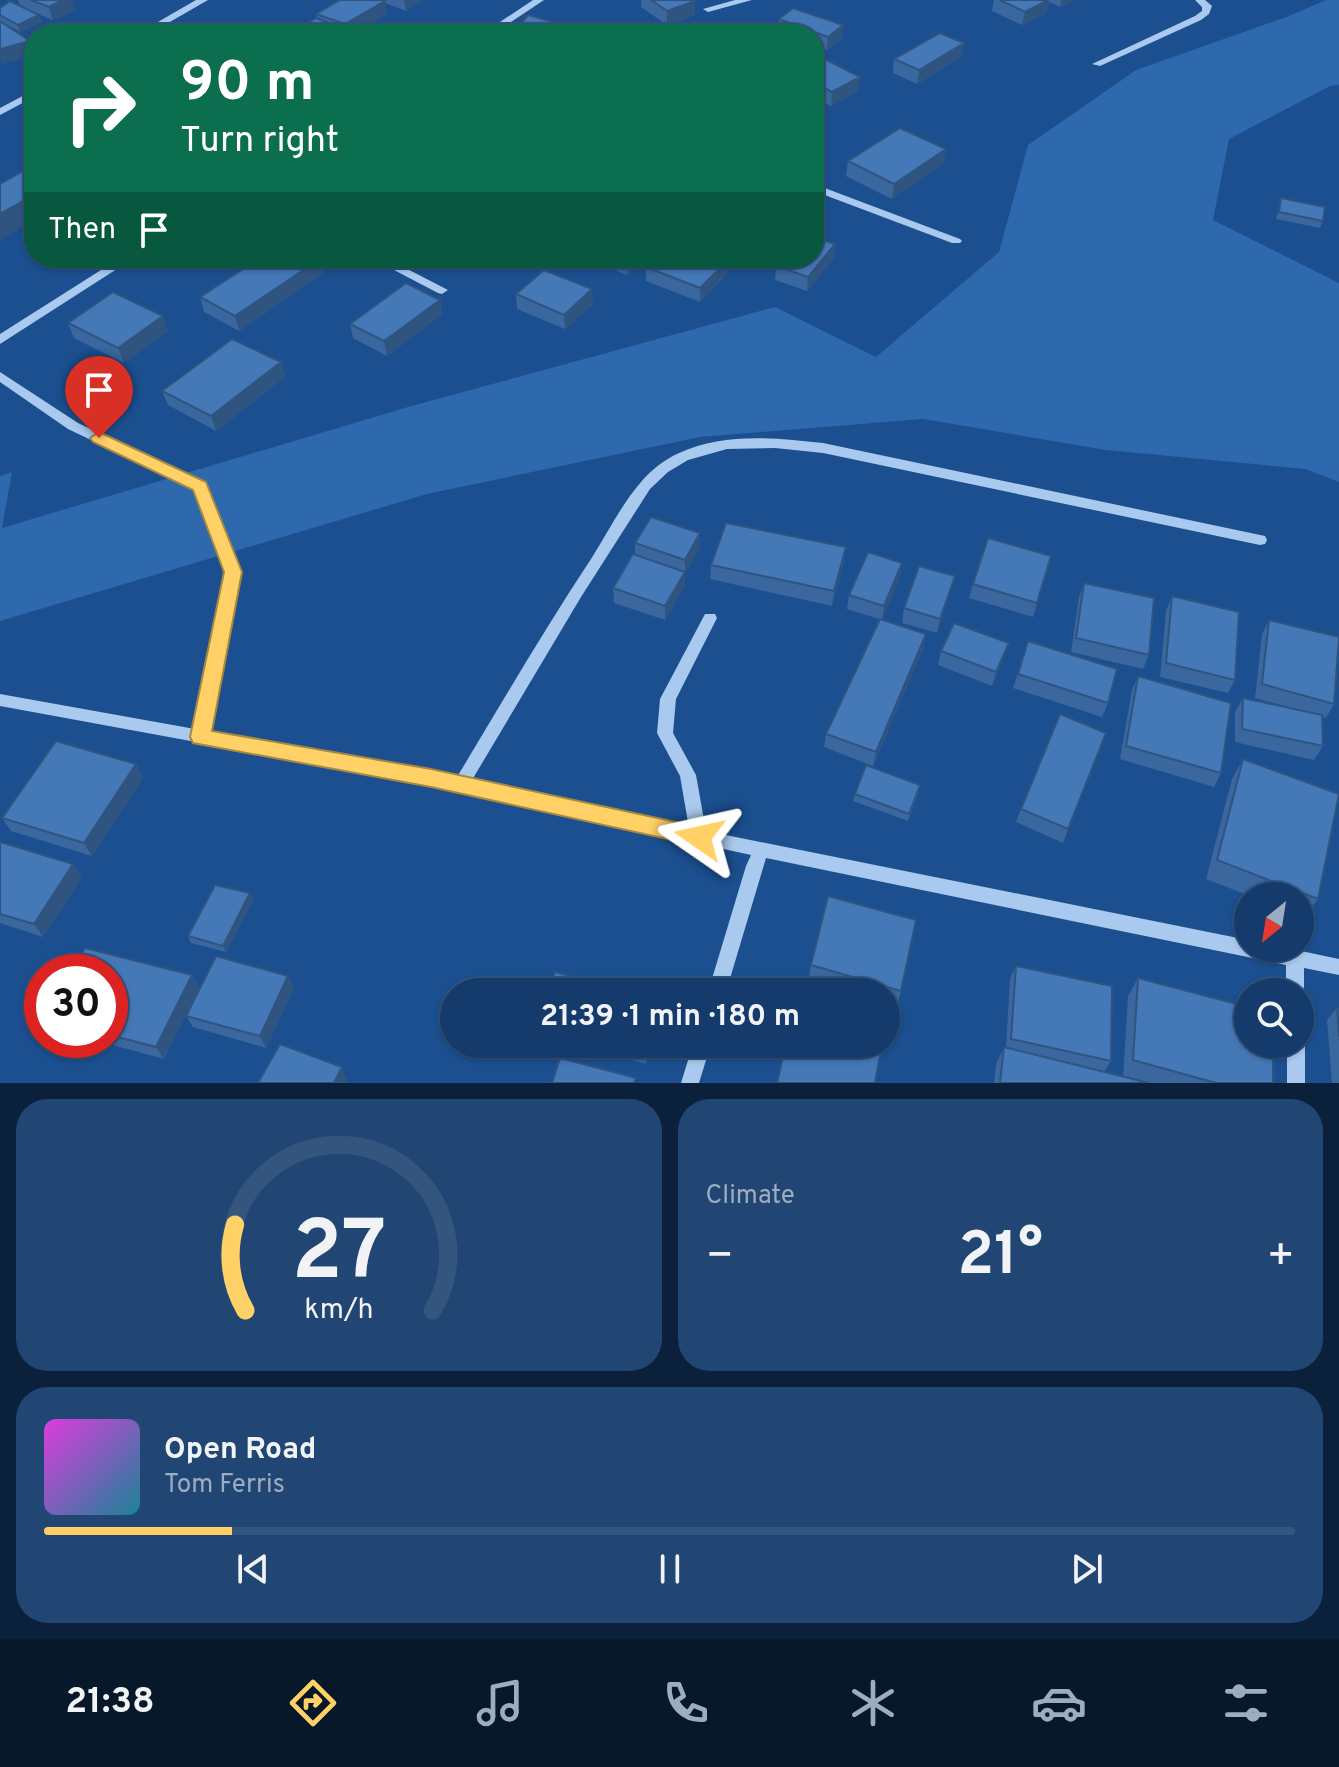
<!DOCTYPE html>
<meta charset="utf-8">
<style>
body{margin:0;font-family:Overpass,sans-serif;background:#214673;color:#f1f3f6;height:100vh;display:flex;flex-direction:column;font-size:30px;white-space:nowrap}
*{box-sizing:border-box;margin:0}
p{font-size:26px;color:#9dadc1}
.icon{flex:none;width:44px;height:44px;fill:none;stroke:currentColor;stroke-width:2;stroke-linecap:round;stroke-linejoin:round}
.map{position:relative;height:1083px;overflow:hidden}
.side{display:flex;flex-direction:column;gap:16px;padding:16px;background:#0b203b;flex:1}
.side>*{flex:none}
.guide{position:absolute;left:24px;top:24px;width:800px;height:244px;border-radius:32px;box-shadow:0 2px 6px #0004,0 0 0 2px #33557e;background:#0b6e4f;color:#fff;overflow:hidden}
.needle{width:52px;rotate:210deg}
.fabs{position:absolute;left:1234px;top:882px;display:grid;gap:16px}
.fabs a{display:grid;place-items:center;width:80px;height:80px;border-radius:50%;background:#143b6b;box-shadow:0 2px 6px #0004,0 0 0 2px #33557e;font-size:40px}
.speed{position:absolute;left:24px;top:954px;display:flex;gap:16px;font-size:40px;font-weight:700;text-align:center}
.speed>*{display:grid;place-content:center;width:104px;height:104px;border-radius:50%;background:#143b6b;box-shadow:0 2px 6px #0004,0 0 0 2px #33557e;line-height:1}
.speed .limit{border:12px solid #d22;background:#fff;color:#111}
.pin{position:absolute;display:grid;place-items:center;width:68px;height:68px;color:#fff;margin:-82px -34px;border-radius:50% 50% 50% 0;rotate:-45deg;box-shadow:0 0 8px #0007}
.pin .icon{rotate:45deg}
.me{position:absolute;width:88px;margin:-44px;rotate:281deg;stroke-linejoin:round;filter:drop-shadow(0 0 6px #0008)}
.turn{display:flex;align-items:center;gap:28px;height:168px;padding:0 24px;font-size:36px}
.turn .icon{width:104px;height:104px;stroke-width:2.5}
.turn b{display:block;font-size:56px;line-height:68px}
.then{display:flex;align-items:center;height:76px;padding:0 24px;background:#0003;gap:16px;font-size:30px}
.big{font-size:60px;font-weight:700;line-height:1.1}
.side .widget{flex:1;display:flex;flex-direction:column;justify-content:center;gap:12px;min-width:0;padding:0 28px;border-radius:32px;background:#214673}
.side .dial{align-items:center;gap:0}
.dial svg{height:208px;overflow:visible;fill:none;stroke:#33557e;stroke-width:7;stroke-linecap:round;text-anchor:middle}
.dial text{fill:#f1f3f6;stroke:none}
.song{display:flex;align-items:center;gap:24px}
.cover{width:96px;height:96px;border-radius:12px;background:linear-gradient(135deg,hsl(300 70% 55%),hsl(190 70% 35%))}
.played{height:8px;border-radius:4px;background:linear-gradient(90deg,#ffd166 15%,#33557e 15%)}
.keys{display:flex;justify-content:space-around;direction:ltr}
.heat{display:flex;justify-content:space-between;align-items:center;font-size:44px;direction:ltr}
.side .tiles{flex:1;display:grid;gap:16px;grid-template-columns:1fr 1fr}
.widget:last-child{grid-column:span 2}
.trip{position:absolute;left:440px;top:978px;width:460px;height:80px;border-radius:40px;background:#143b6b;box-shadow:0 2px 6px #0004,0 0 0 2px #33557e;font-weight:700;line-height:80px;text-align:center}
.tabs{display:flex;height:128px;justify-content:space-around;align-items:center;background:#08182b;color:#9dadc1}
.tabs .icon{width:56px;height:56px}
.tabs .active{color:#ffd166}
.tabs b{font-size:36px;color:#f1f3f6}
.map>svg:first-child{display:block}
</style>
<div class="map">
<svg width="1339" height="1083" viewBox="0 0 1339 1083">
<rect width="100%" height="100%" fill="#1b4f8f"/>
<path fill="#2e69ad" d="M1326,0H1339V85L1330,86L1229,139L1213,220L1339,283V482L1305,469L1106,450L923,419L700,437L427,494L0,621V476L12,472L2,528L408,407L775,307L876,357L999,252L1028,145L1136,70L1289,16Z"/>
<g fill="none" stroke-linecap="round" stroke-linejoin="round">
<path fill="#a9c9ee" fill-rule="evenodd" d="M196,0H208L149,34H137Z
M533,0H544L493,34H482Z
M735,0H752L708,12L703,9Z
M1195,0H1205L1212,6L1209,14L1201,20L1100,66L1092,64L1195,16L1202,11V7Z
M34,90V97L0,115V108Z
M814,184L960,239L962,241L960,243H952L814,191Z
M120,258H134L0,344V334Z
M371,258H386L448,290L442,294L438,293Z
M0,372L78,423L205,483L240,572L210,731L457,777C501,704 544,630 591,559C607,534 621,505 641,482C651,470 665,459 679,453C724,432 775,438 823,443L1265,536L1267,540L1265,544L1260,545L823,453L775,448L727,449L688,460L668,472L650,489L581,597L472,780L689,828L680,776L657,733L660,699L705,614H715L717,618L676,699L673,733L696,775L706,831L1248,940V948H1287L1339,959V975L1304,968V992L1300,999V992H1286V965L766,858L726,992H708L746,866L751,855L431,785L0,706V694L195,729L226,572L194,489L68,429L0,382Z
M1300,1037L1305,1044V1083H1287V1044H1300Z
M693,1044H711L699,1083H681Z"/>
</g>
<path fill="#3a679d" d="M18,0H72L75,10L53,20L35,13L39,15L42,22L20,32L0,21V8L20,6Z
M340,0H423L406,11L385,3L387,14L354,34H293V31L317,18L316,14Z
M641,0H693L695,1V15L667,25L641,7Z
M994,0H1075L1060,7L1049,2L1046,13L1022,25L992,11Z
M779,19L843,25L842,39L827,50L814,46V34L778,33Z
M517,28L583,34H517Z
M964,43L961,57L917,84L893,73L894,59Z
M814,60L858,91L831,106L814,97Z
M848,161L944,163L892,199L846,176Z
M1281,198L1323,221L1320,228L1276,219Z
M835,244L834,258L807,291L775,280L776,266Z
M589,258H645L627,275L589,260Z
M655,258H744L734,267L728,264L727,274L700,302L646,281V267Z
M325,272L239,331L204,312L200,297Z
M516,294L593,304L565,329L517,309Z
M440,300L442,314L387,356L353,338L350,324Z
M68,323L168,331L124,363L74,338Z
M281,362L285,377L216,431L168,405L162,391Z
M635,543L700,547L685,574V586L665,620L614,603L613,588L635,555Z
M1051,556L1033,617L969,598L973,584Z
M844,562L832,606L710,579L711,565Z
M955,576L937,633L902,623L904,608Z
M900,578L882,619L926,634L923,649L873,766L824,747L826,734L879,619L847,609L849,595Z
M1084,583L1149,655L1143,669L1071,652L1079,597Z
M1172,596L1235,680L1228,693L1160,677L1166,611Z
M1269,620L1334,704L1326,718L1322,717L1323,746L1314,760L1235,742V712L1243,698L1299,710L1255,698L1262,634Z
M1028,641L1108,703L1102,717L1013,688Z
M1009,643L1004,657L992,686L938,665L941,651Z
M1138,676L1221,773L1214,787L1120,759L1132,690Z
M1106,733L1063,843L1016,822L1021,809Z
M1243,759L1318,899L1304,917L1300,916V896H1250L1206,879L1232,779Z
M136,764L143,778L92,856L11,831L2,818Z
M919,791L908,821L853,801L855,794Z
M0,842L73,864L82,877L43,937L0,923Z
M250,893L253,900L226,952L191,943L188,936Z
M811,965L901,991L898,1002L886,999V992H862L809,977Z
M1016,966L1111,1061L1104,1072L1123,1077L1128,996L1138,978L1273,1083H994L996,1064L1004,1047L1006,1048L1010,978Z
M110,972L192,975L199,987L164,1059L94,1040H110Z
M294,988L266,1048L193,1027L186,1016Z
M1337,1008L1339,1009V1083H1332L1327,1020Z
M574,1044H651L646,1064Z"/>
<path fill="#305480" d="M63,0H72L75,10L53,20L49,7Z
M404,0H423L406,11Z
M1049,0L1046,13L1022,25L1025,12Z
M1061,0H1075L1060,7Z
M385,1L387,14L354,34H340L346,31L345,24Z
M695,1V15L667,25V11Z
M39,15L42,22L20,32L18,25Z
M843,25L842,39L827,50L828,37Z
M30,41L34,50V55L2,64L0,58V49Z
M964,43L961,57L917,84L919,70Z
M860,77L858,91L831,106L832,92Z
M946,149L944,163L892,199L894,184Z
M819,179L818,193L814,196V183Z
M34,195V220L0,240V214Z
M835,244L834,258L807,291L808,277Z
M322,258L325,272L239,331L235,316Z
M629,258H645L627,275V260Z
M735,258H744L734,267Z
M728,260L727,274L700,302V288Z
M592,289L593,304L565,329L564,315Z
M440,300L442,314L387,356L384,341Z
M163,316L168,331L124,363L118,348Z
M281,362L285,377L216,431L211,416Z
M700,533V547L685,574V560Z
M846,547L844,562L832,606L834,591Z
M902,563L900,578L882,620L884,606Z
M685,572V586L665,620V606Z
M955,576L951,590L937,633L940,619Z
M926,634L923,649L873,766L876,752Z
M1009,643L1004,657L992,686L996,672Z
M136,764L143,778L92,856L84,843Z
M73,864L82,877L43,937L34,924Z
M250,893L253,900L226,952L223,946Z
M192,975L199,987L164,1059L156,1047Z
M288,976L294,988L266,1048L260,1036Z
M648,1044H651L646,1064L645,1053Z
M342,1067L347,1079L345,1083H334Z"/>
<path fill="#4478b7" stroke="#305480" stroke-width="2" d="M31,0H63L49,7Z
M340,0H382L385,1L345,24L316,14Z
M651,0H693L695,1L667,11Z
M1000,0H1048L1025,12Z
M10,1L39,15L18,25L0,15V8Z
M793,8L843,25L828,37L779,19Z
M528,15L583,30L578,34H538L517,28Z
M316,18L347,30L340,34H301L293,31Z
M0,21L30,41L0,49Z
M688,24L711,34H671Z
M940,33L964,43L919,70L894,59Z
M821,57L860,77L832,92L814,82V60Z
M900,128L946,149L894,184L848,161Z
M34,165V195L0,214V184Z
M1281,198L1325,207L1323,221L1279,212Z
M814,237L835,244L808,277L776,266L782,258H814Z
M260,258H321L235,316L200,297Z
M655,258H723L728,260L700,288L646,267Z
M544,270L592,289L564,315L516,294Z
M406,283L440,300L384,341L350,324Z
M113,292L163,316L118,348L68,323Z
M232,339L281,362L211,416L162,391Z
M651,517L700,533L685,560L635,543Z
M726,523L846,547L834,591L711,565Z
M988,538L1051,556L1037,603L973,584Z
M868,552L902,563L884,606L849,595Z
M633,554L685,572L665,606L613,588Z
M919,566L955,576L940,619L904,608Z
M1084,583L1154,598L1149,655L1076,638Z
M1172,596L1239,612L1235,680L1166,663Z
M880,619L926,634L876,752L826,734Z
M1269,620L1339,637L1334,704L1262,684Z
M954,623L1009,643L996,672L941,651Z
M1028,641L1117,669L1108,703L1018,674Z
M1138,676L1231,703L1221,773L1126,746Z
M1243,698L1322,715L1323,746L1242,729Z
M1060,714L1106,733L1068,829L1021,809Z
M56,741L136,764L84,843L2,818Z
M1243,759L1339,794L1318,899L1217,860Z
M866,765L920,785L909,814L855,794Z
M0,842L73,864L34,924L0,914Z
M215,885L250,893L223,946L188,936Z
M828,896L916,920L901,991L811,965Z
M85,948L192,975L156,1047L110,1035V972H72Z
M216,956L288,976L260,1036L186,1016Z
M1016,966L1112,986L1111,1061L1011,1039Z
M555,972L629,992H548Z
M1138,978L1248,1007V1044H1273V1083H1216L1133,1060Z
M1337,1008L1339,1009V1037Z
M280,1044L342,1067L334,1083H258Z
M614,1044H648L645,1053Z
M786,1044H882L875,1083H777Z
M1004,1047L1149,1083H1000Z
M560,1058L636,1078L634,1083H552Z"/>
<path fill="#ffd166" stroke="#a68842" stroke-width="2" d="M99,432L206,482L242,572L212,731L431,769L699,827L706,830L710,837L706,843L699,846L431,787L193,743L190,737L224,572L193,490L93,442L90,438Z"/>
</svg>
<div class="fabs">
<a><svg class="needle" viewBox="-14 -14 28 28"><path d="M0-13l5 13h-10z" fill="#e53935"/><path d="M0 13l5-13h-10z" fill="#9dadc1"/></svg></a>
<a><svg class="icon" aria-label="search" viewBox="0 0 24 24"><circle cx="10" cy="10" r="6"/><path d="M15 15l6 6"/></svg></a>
</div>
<div class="speed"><div class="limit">30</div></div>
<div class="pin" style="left:99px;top:438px;background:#d93025"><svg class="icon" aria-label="arrive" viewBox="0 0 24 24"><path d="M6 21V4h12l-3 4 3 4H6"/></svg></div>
<svg class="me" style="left:699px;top:837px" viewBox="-20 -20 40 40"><path d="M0-17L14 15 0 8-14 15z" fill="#ffd166" stroke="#fff" stroke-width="4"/></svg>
<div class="trip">21:39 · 1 min · 180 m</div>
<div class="guide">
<div class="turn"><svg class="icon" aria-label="right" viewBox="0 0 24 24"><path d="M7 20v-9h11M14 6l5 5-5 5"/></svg><div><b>90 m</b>Turn right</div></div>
<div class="then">Then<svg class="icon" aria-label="arrive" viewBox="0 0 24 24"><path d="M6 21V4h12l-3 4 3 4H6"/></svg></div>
</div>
</div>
<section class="side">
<div class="tiles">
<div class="widget dial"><svg viewBox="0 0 100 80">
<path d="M14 69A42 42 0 1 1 86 69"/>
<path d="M14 69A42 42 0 0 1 10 36" stroke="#ffd166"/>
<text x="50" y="56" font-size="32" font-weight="700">27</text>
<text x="50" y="72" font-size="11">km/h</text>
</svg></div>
<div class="widget"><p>Climate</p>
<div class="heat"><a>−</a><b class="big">21°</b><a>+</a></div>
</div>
<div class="widget">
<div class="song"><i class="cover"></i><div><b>Open Road</b><p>Tom Ferris</p></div></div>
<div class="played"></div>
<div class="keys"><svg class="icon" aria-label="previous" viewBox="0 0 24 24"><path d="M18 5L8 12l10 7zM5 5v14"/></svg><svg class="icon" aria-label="pause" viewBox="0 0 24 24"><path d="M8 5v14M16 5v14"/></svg><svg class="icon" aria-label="next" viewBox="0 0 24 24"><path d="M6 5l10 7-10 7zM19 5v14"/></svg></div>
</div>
</div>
</section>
<nav class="tabs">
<b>21:38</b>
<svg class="icon active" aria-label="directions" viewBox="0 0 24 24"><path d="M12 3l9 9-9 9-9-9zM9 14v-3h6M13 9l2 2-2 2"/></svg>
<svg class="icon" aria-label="music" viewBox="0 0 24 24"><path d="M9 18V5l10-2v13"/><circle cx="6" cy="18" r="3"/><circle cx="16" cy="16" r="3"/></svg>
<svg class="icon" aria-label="phone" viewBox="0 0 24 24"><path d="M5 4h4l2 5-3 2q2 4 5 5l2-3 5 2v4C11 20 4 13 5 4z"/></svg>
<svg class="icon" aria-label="climate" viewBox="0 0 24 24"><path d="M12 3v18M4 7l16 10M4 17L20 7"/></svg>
<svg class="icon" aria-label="car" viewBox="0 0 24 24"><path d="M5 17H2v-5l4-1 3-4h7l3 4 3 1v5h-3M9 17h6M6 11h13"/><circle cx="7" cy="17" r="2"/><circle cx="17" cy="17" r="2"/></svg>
<svg class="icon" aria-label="filters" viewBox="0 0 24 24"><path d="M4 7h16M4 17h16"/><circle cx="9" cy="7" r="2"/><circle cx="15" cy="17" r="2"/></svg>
</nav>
